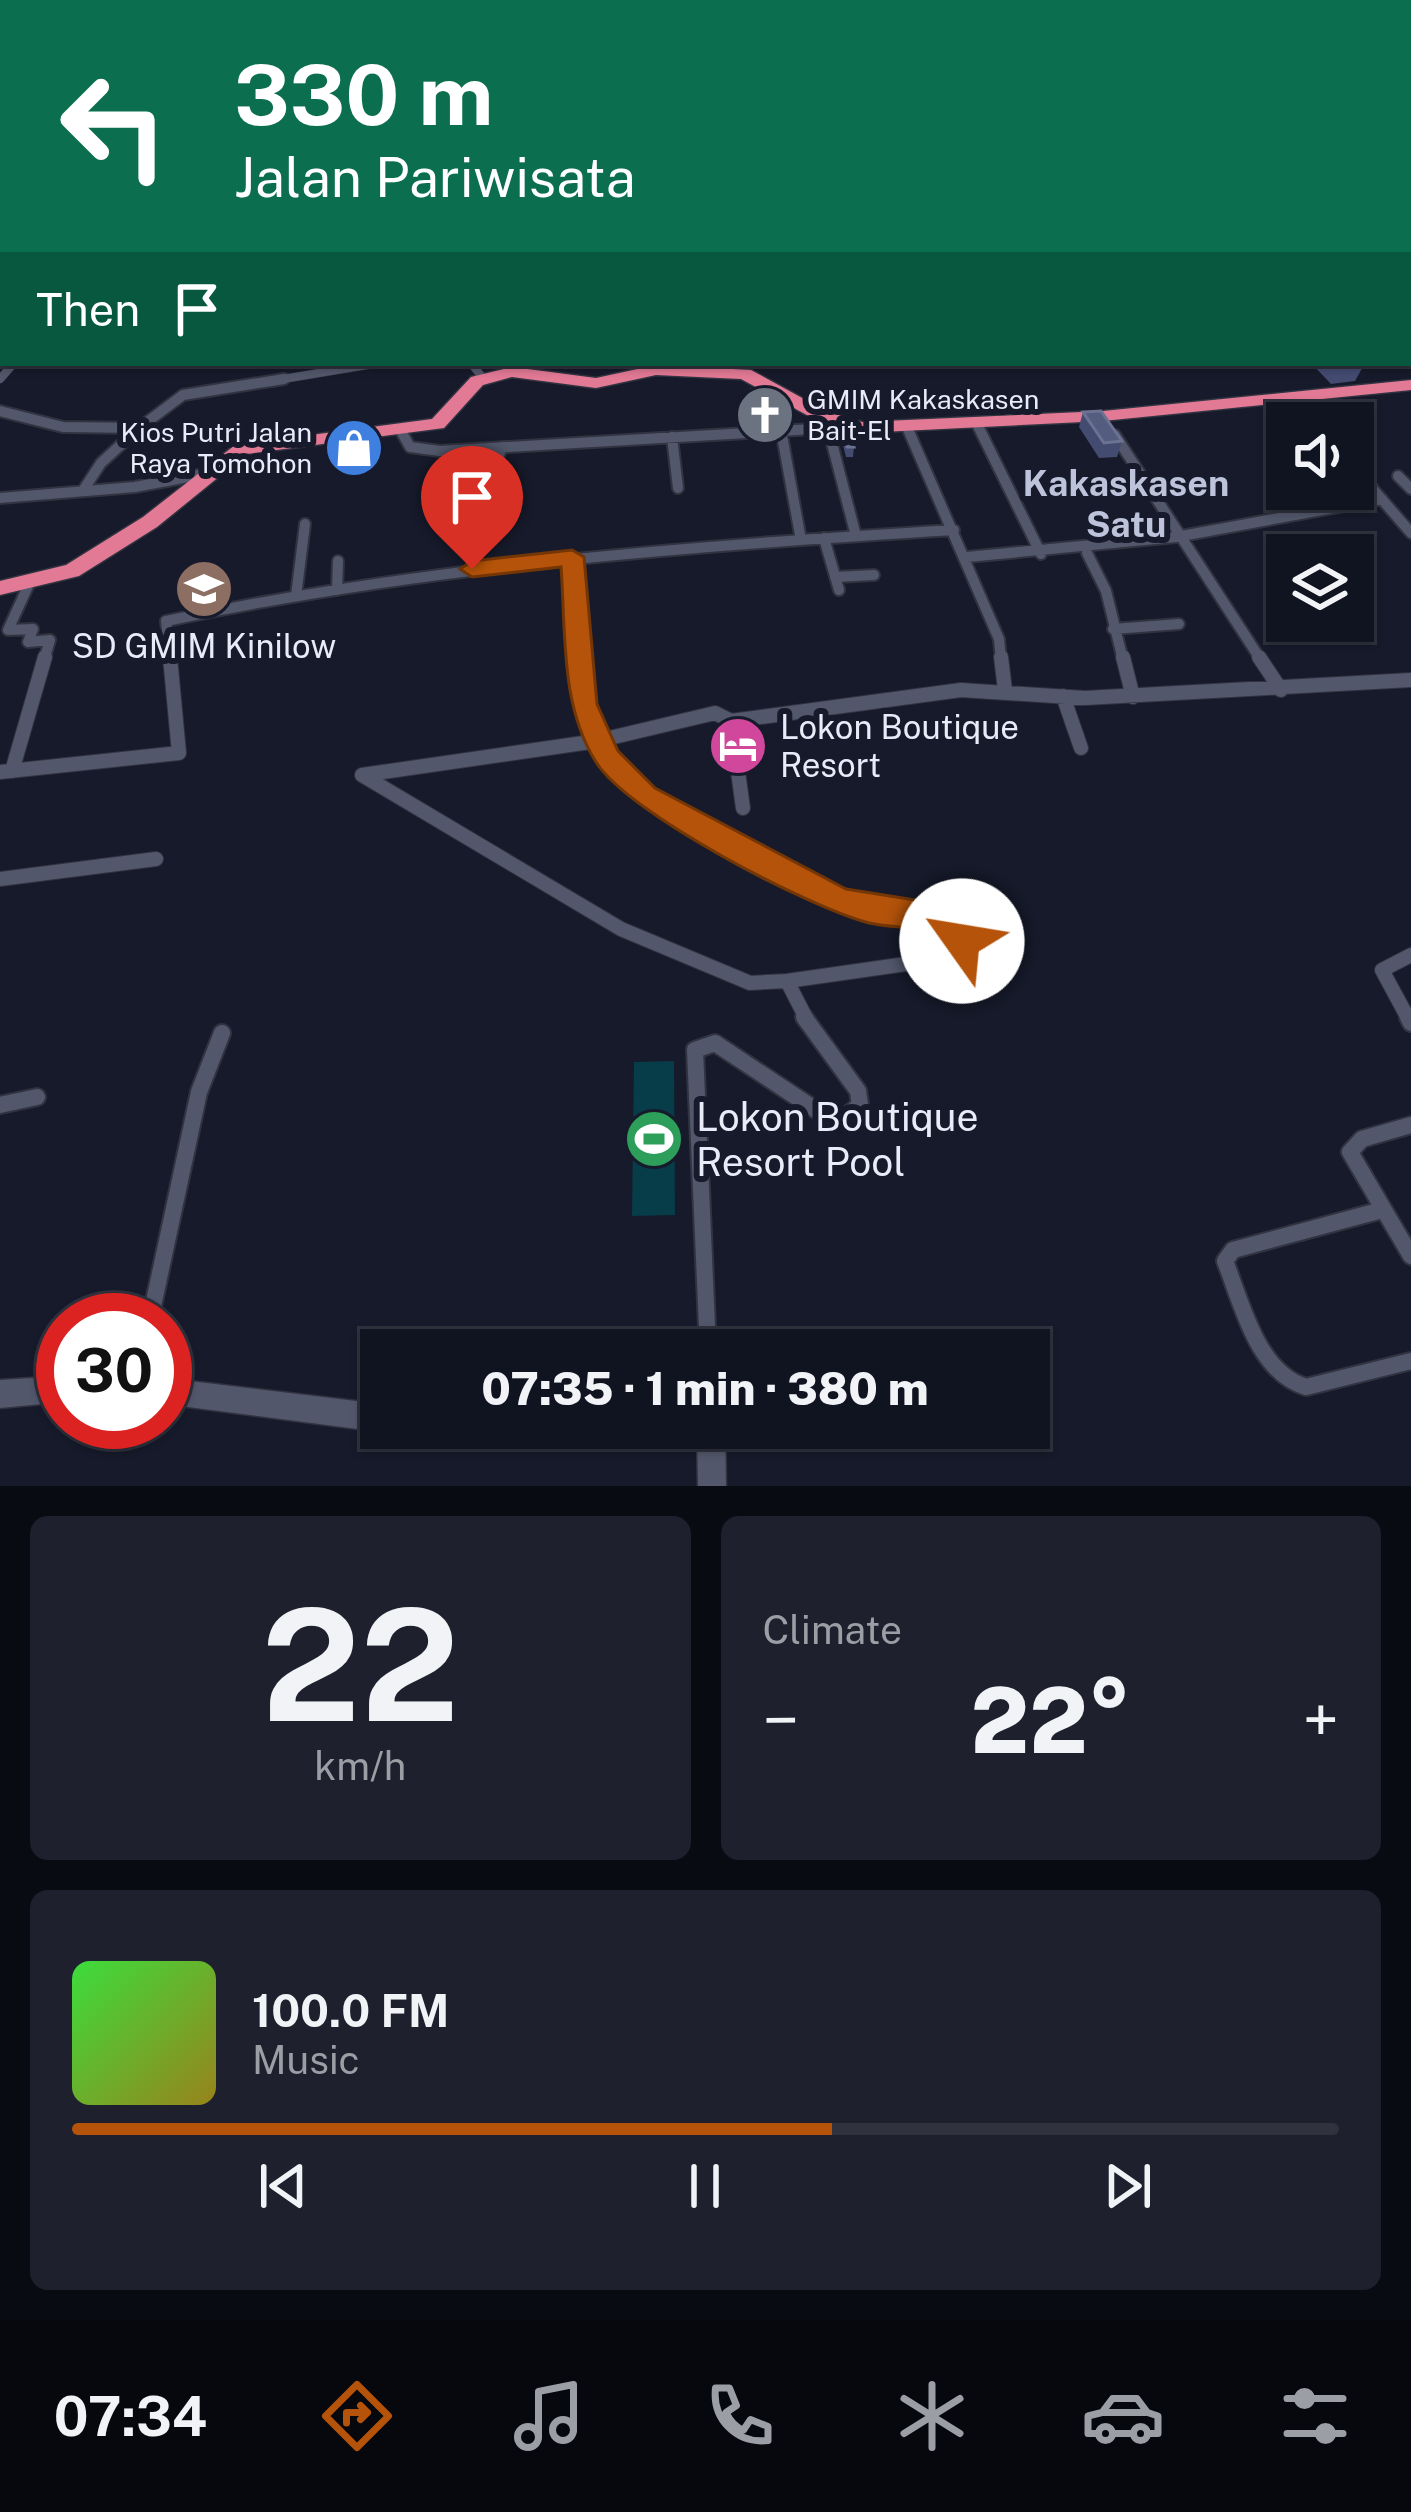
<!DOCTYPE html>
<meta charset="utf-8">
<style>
body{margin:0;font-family:"Public Sans",sans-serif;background:#1e212d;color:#f1f3f6;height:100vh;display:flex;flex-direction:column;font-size:45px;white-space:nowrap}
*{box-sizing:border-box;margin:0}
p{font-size:39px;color:#9c9ea5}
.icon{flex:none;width:66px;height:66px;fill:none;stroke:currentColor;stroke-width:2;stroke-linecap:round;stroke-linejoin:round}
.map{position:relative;height:1486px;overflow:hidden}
.drawer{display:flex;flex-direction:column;gap:30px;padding:30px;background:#090b12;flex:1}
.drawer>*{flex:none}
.banner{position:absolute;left:0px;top:0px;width:1413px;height:366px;box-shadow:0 3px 9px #0004,0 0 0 3px #30333e;background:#0b6e4f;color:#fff;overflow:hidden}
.tools{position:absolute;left:1266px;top:402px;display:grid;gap:24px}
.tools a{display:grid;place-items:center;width:108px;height:108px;border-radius:0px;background:#101420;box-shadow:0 3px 9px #0004,0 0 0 3px #30333e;font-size:60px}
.speed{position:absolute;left:36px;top:1293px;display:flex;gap:24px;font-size:60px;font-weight:700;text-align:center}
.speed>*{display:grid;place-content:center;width:156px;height:156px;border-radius:50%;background:#101420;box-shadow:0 3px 9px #0004,0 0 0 3px #30333e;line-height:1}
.speed .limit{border:18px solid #d22;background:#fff;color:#111}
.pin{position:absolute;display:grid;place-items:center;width:102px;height:102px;color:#fff;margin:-123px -51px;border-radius:50% 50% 50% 0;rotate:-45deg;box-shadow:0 0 12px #0007}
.pin .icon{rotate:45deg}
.me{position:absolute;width:132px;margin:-66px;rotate:302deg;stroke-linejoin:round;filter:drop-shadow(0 0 9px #0008)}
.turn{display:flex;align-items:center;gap:42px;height:252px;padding:0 36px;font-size:54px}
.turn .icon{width:156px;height:156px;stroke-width:2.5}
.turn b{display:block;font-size:84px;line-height:102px}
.then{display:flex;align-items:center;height:114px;padding:0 36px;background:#0003;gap:24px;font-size:45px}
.big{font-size:90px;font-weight:800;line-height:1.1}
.drawer .tile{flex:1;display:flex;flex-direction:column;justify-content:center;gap:18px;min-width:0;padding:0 42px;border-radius:18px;background:#1e212d}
.drawer .dial{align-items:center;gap:0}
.dial b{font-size:156px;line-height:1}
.song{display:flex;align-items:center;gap:36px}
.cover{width:144px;height:144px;border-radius:18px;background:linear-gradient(135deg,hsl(120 70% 55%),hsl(50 70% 35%))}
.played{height:12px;border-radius:6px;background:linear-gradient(90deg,#b45309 60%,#30333e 60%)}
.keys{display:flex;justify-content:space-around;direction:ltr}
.heat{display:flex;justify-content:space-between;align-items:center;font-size:66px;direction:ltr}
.drawer .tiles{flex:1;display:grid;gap:30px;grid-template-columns:1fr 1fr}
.tile:last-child{grid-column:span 2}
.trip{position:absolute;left:360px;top:1329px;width:690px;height:120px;border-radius:0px;background:#101420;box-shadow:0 3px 9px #0004,0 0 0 3px #30333e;font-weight:800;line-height:120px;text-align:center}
.dock{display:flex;height:192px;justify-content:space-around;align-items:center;background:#06080d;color:#9c9ea5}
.dock .icon{width:84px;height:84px}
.dock .on{color:#b45309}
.dock b{font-size:54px;color:#f1f3f6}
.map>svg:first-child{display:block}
</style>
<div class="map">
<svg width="1411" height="1486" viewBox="0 0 1411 1486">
<rect width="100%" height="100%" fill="#161a2a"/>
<path fill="#073c49" d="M674,1061L675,1215L632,1216L634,1062Z"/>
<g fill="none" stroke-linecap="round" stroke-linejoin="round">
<g stroke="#313340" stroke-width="8">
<path id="street-far4" d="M1147,0L1153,3"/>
</g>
<g stroke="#313340" stroke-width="9">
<path id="street-far3" d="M471,363L482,377
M0,379L14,363
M265,382L379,363"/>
</g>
<g stroke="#313340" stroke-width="14">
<path id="street-far2" d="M1294,398L1316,423
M0,411L63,427L139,428L101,463L84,489
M977,424L1041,554
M907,427L999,639L1001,660
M139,428L183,395L284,379
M828,428L856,536
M781,430L801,540
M401,431L410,447L440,451L847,427
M1115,435L1261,660
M672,437L678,488
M1353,466L1411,533
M1398,476L1411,489
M0,498L135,487L209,473
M1287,499L1372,487
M824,538L839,590
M1087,553L1106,591L1123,660
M967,557L1176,537L1382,499
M572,558L580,660
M472,569L480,509L502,447
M835,577L874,575
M29,584L8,630L33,629L28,642L50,640L44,660
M337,590L338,561
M296,596L305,524
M1113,629L1179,624
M170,660L166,621C426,566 689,546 954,530"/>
</g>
<g stroke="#313340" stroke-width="16">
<path id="street-far1" d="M1001,657L1005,690
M1123,657L1133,697
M1259,657L1281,690
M1063,696L1081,748
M731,721L743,808
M12,771L45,657
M0,772L179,753L170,657
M362,775L621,929L750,983L787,981
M362,775L597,741L584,704L580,657
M0,879L156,859
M807,1020L787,981L920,962L957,948L962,934L948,917C920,913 891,915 864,908C766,884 659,820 597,741L715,713L731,721L961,690L1085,698L1411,680
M1409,1020L1382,970L1411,955"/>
</g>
<g stroke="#313340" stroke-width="20">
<path id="street" d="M1408,1017L1411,1023
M0,1105L37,1097
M1411,1125L1362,1139L1350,1152L1411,1256
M1382,1210L1233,1250L1225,1261C1242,1304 1257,1372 1306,1387L1411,1361
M150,1320L199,1092L222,1033
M708,1350L695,1050L715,1043L822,1114L846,1116L860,1105L858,1091L804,1017"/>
</g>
<g stroke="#313340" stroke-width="3">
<path id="secondary" d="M843,0H852L855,3H846Z
M63,1376V1402L0,1408V1380Z
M165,1378L381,1404V1428H390L381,1432L165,1404Z
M447,1428H568L564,1438L554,1442H461L451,1438Z
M697,1428H725L726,1486H698Z"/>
</g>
<g stroke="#313340" stroke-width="3">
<path id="highway" d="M656,365L751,370L826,411L862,422L1103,411L1411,380V390L1103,421L861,433L814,419L741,379L656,375L596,388L512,377L483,385L444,428L247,454L157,527L79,576L0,595V581L66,565L143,517L235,445L432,419L471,377L512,367L596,378Z"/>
</g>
<use href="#street-far4" stroke="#52576b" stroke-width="6"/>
<use href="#street-far3" stroke="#52576b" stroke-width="8"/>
<use href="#street-far2" stroke="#52576b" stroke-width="10"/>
<use href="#street-far1" stroke="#52576b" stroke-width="14"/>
<use href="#street" stroke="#52576b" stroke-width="16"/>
<use href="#secondary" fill="#52576b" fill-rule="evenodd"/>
<use href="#highway" fill="#e27995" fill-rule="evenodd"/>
</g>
<path fill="#434b71" d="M1311,363H1365L1355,381L1331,384Z
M752,390L779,406L778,421L755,423L751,405Z
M1083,412L1122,441L1117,457L1099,458L1079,427Z
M843,431L854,447L853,457H846L842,441Z"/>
<path fill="#545c80" stroke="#6c7392" stroke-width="3" d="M775,389L779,406L756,407L752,390Z
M1101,411L1122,441L1104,443L1083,412Z
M843,431H849L854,447H847Z"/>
<path fill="#b45309" stroke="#753606" stroke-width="3" d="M572,550L584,557L597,704L618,751L655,788L846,889L959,907C974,917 980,935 973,951H950L942,930C919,928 893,928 869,923C810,908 627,813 596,762C560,705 566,632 561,567L472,577L460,569L472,561Z"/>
<defs>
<g id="church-disc" transform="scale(3)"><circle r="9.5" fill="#6b7280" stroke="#161a2a"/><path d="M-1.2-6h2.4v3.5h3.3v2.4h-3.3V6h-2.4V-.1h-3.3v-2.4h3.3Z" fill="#fff"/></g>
<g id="shop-disc" transform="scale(3)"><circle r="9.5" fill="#3f7fe0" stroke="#161a2a"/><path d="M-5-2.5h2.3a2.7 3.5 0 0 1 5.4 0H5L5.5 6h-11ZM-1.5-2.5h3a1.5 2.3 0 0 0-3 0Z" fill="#fff"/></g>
<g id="school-disc" transform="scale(3)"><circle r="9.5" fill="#8d6e63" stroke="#161a2a"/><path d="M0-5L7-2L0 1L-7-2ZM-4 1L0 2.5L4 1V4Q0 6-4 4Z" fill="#fff"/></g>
<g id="hotel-disc" transform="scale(3)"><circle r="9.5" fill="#d1479c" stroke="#161a2a"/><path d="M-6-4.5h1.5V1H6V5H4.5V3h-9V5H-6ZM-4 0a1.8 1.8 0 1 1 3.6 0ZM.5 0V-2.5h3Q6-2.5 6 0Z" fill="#fff"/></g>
<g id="stadium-disc" transform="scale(3)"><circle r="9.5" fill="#2e9e5b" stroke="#161a2a"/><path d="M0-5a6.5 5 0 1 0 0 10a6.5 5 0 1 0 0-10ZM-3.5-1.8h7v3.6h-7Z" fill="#fff"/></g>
</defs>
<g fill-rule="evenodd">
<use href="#church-disc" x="765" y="415"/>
<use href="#shop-disc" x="354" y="448"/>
<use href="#school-disc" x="204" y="589"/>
<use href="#hotel-disc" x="738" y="746"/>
<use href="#stadium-disc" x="654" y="1139"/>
</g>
<g text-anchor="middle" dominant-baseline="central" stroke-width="12" stroke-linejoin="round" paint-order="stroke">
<g font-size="27" fill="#e9ecf8" stroke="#161a2a" text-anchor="start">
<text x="807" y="399">GMIM Kakaskasen<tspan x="807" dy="31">Bait-El</tspan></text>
<text x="312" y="432" text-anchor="end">Kios Putri Jalan<tspan x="312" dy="31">Raya Tomohon</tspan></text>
</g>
<g font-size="33" fill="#e9ecf8" stroke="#161a2a">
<text x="204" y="646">SD GMIM Kinilow</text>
<text x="780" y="727" text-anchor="start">Lokon Boutique<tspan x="780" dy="38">Resort</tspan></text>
</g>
<g font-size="36" font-weight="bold" fill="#bdc3da" stroke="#161a2a">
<text x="1126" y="483">Kakaskasen<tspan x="1126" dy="41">Satu</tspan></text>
</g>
<g font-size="39" fill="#e9ecf8" stroke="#161a2a" text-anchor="start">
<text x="696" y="1117">Lokon Boutique<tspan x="696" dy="45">Resort Pool</tspan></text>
</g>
</g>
</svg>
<div class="tools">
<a><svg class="icon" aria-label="sound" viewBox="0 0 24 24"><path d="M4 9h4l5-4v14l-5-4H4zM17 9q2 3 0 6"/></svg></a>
<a><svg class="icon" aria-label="layers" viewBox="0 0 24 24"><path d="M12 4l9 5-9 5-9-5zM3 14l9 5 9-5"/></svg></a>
</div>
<div class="speed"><div class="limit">30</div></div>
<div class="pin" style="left:472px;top:569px;background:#d93025"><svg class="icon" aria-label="arrive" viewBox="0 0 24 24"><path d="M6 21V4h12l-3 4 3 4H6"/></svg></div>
<svg class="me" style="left:962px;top:941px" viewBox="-20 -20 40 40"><circle r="19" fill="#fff"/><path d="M0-13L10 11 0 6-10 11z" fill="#b45309"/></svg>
<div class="trip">07:35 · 1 min · 380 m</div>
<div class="banner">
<div class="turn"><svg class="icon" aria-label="left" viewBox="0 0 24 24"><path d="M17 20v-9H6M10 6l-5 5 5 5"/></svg><div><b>330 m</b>Jalan Pariwisata</div></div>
<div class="then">Then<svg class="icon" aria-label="arrive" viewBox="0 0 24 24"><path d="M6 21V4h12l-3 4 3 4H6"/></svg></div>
</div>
</div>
<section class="drawer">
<div class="tiles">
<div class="tile dial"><b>22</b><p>km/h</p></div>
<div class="tile"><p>Climate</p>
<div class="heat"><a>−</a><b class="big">22°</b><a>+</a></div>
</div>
<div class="tile">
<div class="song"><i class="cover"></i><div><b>100.0 FM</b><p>Music</p></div></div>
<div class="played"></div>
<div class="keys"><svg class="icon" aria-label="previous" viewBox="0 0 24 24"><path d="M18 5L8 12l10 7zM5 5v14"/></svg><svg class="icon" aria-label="pause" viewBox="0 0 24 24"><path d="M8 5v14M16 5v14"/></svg><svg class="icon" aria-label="next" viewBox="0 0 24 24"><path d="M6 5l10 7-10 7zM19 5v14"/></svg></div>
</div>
</div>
</section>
<nav class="dock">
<b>07:34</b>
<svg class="icon on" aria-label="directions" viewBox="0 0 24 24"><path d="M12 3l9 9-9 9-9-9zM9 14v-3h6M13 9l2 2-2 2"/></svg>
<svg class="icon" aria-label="music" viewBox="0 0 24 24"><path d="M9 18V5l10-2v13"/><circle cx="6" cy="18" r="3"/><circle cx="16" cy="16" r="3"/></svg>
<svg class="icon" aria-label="phone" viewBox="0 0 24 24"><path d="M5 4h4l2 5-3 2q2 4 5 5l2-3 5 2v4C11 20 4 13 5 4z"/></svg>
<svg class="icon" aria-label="climate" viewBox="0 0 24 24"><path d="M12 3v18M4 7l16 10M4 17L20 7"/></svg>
<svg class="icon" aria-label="car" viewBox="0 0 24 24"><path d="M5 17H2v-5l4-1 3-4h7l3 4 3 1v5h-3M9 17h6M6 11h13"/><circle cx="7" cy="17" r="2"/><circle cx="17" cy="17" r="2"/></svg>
<svg class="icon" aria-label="filters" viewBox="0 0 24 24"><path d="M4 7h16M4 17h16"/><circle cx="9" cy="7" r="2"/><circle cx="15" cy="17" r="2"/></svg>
</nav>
